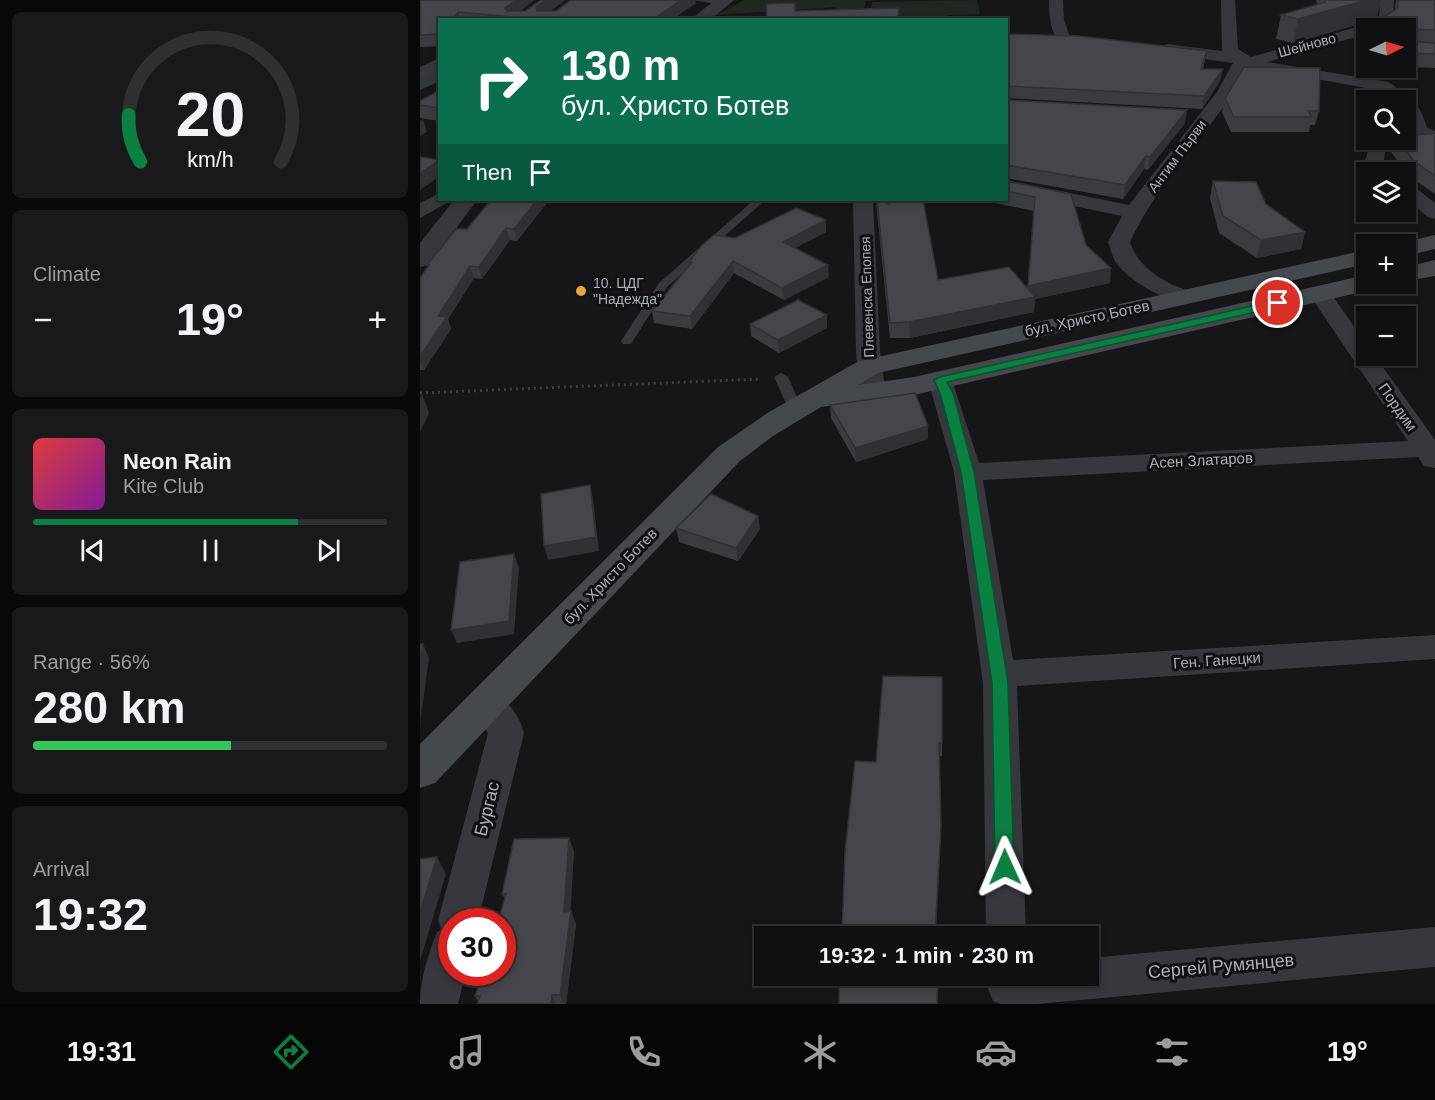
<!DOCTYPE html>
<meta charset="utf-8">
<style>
body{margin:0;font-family:Arial,sans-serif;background:#19191b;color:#f1f3f6;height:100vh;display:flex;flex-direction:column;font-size:22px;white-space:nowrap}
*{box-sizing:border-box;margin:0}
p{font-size:20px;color:#9c9d9f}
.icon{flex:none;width:33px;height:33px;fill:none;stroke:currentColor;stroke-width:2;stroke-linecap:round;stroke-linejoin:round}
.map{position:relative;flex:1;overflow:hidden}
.sheet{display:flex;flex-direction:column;gap:12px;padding:12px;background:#09090a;width:420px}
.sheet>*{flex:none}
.guide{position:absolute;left:18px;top:18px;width:570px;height:183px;border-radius:0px;box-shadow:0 3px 9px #0003,0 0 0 2px #303032;background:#0b6e4f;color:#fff;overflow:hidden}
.needle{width:39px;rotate:85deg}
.controls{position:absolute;left:936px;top:18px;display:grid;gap:12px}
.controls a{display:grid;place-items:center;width:60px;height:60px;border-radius:0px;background:#101012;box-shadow:0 3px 9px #0003,0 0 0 2px #303032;font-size:30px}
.speed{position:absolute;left:18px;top:908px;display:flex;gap:12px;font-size:30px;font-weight:700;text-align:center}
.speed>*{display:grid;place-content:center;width:78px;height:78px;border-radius:50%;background:#101012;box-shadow:0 3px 9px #0003,0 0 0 2px #303032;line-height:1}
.speed .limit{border:9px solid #d22;background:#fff;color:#111}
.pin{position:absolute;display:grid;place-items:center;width:51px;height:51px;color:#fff;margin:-26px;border:3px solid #fff;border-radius:50%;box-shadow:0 2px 6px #0007}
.me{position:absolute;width:66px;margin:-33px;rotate:359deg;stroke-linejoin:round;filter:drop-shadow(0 0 4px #0008)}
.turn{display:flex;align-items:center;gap:21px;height:126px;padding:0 24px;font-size:27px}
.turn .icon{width:78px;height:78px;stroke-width:2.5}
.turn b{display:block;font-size:42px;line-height:51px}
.then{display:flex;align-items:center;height:57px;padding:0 24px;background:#0003;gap:12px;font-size:22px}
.big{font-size:45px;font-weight:700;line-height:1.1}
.sheet .card{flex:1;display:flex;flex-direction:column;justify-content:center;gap:9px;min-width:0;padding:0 21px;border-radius:9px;background:#19191b}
.sheet .dial{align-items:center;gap:0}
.dial svg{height:156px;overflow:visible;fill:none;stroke:#303032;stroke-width:7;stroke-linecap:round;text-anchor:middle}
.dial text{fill:#f1f3f6;stroke:none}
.song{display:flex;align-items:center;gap:18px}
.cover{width:72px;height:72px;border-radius:9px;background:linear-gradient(135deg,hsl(0 70% 55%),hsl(290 70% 35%))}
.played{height:6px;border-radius:3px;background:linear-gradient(90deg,#0b8043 75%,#303032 75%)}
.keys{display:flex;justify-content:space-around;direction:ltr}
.heat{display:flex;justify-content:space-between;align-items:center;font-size:33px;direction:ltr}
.charge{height:9px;border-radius:4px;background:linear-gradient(90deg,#34c759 56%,#303032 0)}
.trip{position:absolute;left:334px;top:926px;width:345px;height:60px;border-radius:0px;background:#101012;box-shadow:0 3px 9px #0003,0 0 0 2px #303032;font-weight:700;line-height:60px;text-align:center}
.tab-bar{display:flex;height:96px;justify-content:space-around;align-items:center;background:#060607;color:#9c9d9f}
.tab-bar .icon{width:42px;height:42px}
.tab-bar .on{color:#0b8043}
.tab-bar b{font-size:27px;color:#f1f3f6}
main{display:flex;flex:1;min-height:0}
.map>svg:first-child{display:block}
</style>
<main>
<section class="sheet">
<div class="card dial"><svg viewBox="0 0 100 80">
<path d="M14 69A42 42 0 1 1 86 69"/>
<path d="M14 69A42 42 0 0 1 8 45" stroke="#0b8043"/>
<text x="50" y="56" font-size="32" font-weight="700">20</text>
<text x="50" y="72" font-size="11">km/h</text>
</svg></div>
<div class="card"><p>Climate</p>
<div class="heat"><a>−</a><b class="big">19°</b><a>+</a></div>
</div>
<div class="card">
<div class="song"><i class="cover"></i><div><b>Neon Rain</b><p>Kite Club</p></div></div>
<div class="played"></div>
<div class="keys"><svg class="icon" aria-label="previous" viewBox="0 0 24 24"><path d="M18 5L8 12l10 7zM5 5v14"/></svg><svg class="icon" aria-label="pause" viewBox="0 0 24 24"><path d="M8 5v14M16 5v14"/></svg><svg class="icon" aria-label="next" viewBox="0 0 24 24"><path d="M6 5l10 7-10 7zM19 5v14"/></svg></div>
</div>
<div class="card"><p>Range · 56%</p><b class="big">280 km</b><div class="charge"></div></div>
<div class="card"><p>Arrival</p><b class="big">19:32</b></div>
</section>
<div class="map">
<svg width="1015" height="1004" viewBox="0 0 1015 1004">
<rect width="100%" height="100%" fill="#161618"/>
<path fill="#202721" d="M324,0H459L446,1L441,19L421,14L415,7L297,15Z
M557,0L560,14L528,15V18L449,19L452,2Z"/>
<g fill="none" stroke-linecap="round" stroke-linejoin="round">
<path fill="#2f383d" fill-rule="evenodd" d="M20,68V81L0,90V76Z"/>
<path stroke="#3d3f43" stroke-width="3" stroke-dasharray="2 4" stroke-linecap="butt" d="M0,393L341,379"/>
<path fill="#37383d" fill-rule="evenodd" d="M273,0H296L306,3L302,5Z
M334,200H345L247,287L211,344H203L201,341L239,283Z
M361,373L368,377L382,408L380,411H370L368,408L354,377Z"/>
<path fill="#37383d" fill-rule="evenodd" d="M629,0H643L644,20L650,37L647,40H637C630,28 629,14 629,0Z
M801,0H815L818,49L831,57L944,25L959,17L960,0H974L973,19L959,28H946V34L847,62L968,82L976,87L968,92L830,67C819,73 817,89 810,98C776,145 735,189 710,242C716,261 731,273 749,283C757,287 768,289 773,297L770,302C751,306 708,280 697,264C692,258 691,249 688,242L702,216L586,192V180L709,205L797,92L813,63L747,54L739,49L747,44L802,51Z
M20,58V70L0,79V67Z
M983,100C999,101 1003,115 1007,128L1015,131V143L993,135Z
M960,140H982L965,152L964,160L974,172H955L945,161L950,145Z
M986,184L993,186L1015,203V219L1008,217L986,199Z
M20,193V200H30L27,203L0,218V203Z
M433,200H453L460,352L466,394L462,399L453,402L444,399L440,394L436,352Z
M900,287L908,289L946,344V356H955L1015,440V468L1004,466L998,457L563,480L593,660L1015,635V659L597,686L606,936H566L563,683L534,472L508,380L511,375L520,373L529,375L532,380L559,463L988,441L889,294L892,289Z
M66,690C85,697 99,713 104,733L58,921H32V972H46L38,1004H0C0,979 8,955 17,932L22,930L18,921L68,733L49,704L54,694Z
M1015,927V967L617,1004H581L573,1001L567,986L571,975H669V958Z"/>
<path fill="#37383d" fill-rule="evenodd" d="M295,0H314L290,20H270Z
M34,200H57L9,265L0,267V243Z"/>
<path fill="#45484c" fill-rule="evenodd" d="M1015,235V249L986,256V244H977Z
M946,250V264L458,373L438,385L494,377L946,275V284H959L955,288L946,291L494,395L401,407L353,436L320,461L15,783L0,788V744L298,447L349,412L439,361Z
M1015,260V276L986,281V267Z"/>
</g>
<path fill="#3b3c40" d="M0,0H114L100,11H105L121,0H145L130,11L276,3L251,20H20V46L0,47Z
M896,0H961L957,16L943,23L873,43L856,39L861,15L897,5Z
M976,0H1015V68L986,67V28H954L957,17H964L975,9Z
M586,34L787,51L783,69L800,81L782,109L586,98Z
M20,90V121L0,118V101Z
M805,98L899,111L895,125H890L889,132H811L802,112Z
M586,100L765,123L728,170L724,169L703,199L586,178Z
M1015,133V194L989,176L971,152L975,140H986Z
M586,181L651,194L666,245L690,283L615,299L614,312L490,338H470L457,212L456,200L468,203L467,200H503L518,280L608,289L614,211L560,200H586Z
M793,181L846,204L885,232L881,249L837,258L799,233L790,198Z
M129,200L97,241L90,240L62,279L54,278L28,319L31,329L4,370H0V278L8,267L7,265L47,229Z
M236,200H270L268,203H236Z
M406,220V232L375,248L409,277L364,300L314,273L272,329L234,323L232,311L270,265L269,262L315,238Z
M330,324L407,328L359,353L331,336Z
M410,405L508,439L436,462L411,418Z
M338,516L340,529L318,561L259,542L256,528Z
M522,677V756H519L521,840L456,762Z
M154,851L150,911L156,924L146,1004H57L58,1001L55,996L85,899L82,894Z"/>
<path fill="#303134" d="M96,0H114L91,17L85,8Z
M126,0H145L119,18L116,7Z
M261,0H275L276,3L251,20H232Z
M947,0H961L957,16L943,23L873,43L878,19Z
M38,12L40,20H32Z
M803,69L800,81L782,109L784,96Z
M767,110L765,123L728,170L730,157Z
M3,119L7,132L0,136V121Z
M726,156L724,169L703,199L705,185Z
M20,160V176L0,190V173Z
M117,200H129L97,241L94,229Z
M406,220V232L364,254L363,242Z
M86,228L90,240L62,279L59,267Z
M885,232L881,249L837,258L841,240Z
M313,261L314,273L272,329L270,316Z
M408,265L409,277L364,300L362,288Z
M50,266L54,278L28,319L31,329L4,370L0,360V356L18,316Z
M691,268L690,283L615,299L614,312L490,338L489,322L607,298L608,286Z
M407,315V328L359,353L358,340Z
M2,394L9,413L0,432V398Z
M508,426V439L436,462L435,448Z
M170,485L173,499L179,551L128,560L124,546Z
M338,516L340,529L318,561L316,548Z
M94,554L99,568L94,634L37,643L31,630Z
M3,644L9,658L0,724V665Z
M521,826L516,936H515Z
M149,838L154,851L150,920L151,911L156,924L146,1004H144L140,995L144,912Z
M17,857L26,874L0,961V912Z
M132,995L136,1004H131Z"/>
<path fill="#45464b" stroke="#303134" stroke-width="1.5" d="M0,0H96L85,8L87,11H105L121,0H126L116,7L117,11H136L151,0H261L232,20H91L93,17L38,12L32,20H20V34L0,35Z
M904,0H947L878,19L861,15L905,2Z
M978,0H1015V30L990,29L987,41L1015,43V54L986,53V28H965L957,17H964L978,8Z
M375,3V11L479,8L478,18L495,20H347L346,4Z
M586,34L659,36L787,51L781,69H803L784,96L586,86Z
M824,67L900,68L899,111H888L892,117H814L805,98Z
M20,90V108L0,105V101Z
M586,100L767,110L730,157L726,156L705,185L586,165Z
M1015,133V176L994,161L977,140H986V136Z
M0,157L20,160L0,173Z
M586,181L651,194L666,245L691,268L608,286L615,197L586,191Z
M793,181L836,182L846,204L885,232L841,240L803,216Z
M71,200H117L94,229L86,228L59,267L50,266L18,316L27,317L0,356V278L9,265H7L36,229H47Z
M457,200H459L470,204L469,200H503L518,280L589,267L615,297L489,322L470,323Z
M376,208L406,220L363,242L408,265L362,288L313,261L270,316L232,311L272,262H269L282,245L294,235L315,238Z
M378,300L407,315L358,340L330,324Z
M495,393L508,426L435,448L410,405Z
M170,485L176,537L124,546L121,494Z
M291,494L338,516L316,548L256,528Z
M94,554L89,621L31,630L40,562Z
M0,644H3L0,665Z
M463,676L522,677V743H519L521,826L515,936H422L425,852L435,761L456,762Z
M149,838L144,912L151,911L140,995H132L131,1004H57L60,996H55L63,972H82V921H78L86,894H82L94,839Z
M17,857L0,912V859Z
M419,975H518L517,1004H419Z"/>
<path fill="#0b8043" stroke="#07532c" stroke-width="1.5" d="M858,300L863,303L862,306L527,382L533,393L554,472L588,683L594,867L591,873L585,875L578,873L575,867L572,683L541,472L520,393L514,380L520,377Z"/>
<circle fill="#e7a53f" stroke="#111113" stroke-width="2" cx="161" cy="291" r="6"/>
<g text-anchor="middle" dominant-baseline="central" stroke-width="6" stroke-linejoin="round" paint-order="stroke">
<g font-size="14" fill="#a9aeb7" stroke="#111113">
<text transform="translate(887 45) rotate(-15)">Шейново</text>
<text transform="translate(757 156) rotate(-53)">Антим Първи</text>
<text transform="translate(447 297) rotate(-92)">Плевенска Епопея</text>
</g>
<g font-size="14" fill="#a9aeb7" stroke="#111113" text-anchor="start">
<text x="173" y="283">10. ЦДГ<tspan x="173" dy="16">"Надежда"</tspan></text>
</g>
<g font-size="15" fill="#a9aeb7" stroke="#111113">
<text transform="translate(667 318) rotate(-12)">бул. Христо Ботев</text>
<text transform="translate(978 407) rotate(55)">Пордим</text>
<text transform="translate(781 460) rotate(-3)">Асен Златаров</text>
<text transform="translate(190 576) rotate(-46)">бул. Христо Ботев</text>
<text transform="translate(797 660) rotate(-4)">Ген. Ганецки</text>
</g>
<g font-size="18" fill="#a9aeb7" stroke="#111113">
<text transform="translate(67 809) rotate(-76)">Бургас</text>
<text transform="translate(801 966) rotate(-5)">Сергей Румянцев</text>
</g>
</g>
</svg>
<div class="controls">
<a><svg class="needle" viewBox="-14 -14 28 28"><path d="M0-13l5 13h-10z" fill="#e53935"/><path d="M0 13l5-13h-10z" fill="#9c9d9f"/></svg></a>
<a><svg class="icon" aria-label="search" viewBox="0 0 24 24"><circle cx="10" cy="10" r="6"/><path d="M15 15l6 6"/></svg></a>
<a><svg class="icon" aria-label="layers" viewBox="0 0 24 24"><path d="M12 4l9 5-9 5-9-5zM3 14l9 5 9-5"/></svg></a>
<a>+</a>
<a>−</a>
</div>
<div class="speed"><div class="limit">30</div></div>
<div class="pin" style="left:858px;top:303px;background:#d93025"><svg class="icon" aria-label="arrive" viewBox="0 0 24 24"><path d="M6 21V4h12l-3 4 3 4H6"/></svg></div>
<svg class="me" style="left:585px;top:867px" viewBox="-20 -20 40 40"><path d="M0-17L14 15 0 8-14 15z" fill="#0b8043" stroke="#fff" stroke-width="4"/></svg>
<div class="trip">19:32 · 1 min · 230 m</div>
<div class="guide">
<div class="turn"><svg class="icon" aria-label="right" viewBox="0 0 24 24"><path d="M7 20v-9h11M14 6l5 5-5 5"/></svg><div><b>130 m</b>бул. Христо Ботев</div></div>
<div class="then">Then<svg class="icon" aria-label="arrive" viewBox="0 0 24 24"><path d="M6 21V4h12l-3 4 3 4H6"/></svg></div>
</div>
</div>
</main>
<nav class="tab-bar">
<b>19:31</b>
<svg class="icon on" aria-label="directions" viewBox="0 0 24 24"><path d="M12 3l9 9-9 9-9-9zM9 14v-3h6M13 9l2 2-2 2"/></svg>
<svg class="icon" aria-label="music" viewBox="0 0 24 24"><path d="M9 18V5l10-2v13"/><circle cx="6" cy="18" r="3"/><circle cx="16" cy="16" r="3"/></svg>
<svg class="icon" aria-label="phone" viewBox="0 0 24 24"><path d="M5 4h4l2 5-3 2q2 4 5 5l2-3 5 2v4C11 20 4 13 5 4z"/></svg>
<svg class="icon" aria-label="climate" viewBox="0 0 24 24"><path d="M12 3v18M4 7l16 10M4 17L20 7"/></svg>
<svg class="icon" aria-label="car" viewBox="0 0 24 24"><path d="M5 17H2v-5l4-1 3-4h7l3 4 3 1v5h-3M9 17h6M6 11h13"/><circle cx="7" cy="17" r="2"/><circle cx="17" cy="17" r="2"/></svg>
<svg class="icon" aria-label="filters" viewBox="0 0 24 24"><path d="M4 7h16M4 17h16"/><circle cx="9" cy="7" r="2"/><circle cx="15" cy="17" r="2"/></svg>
<b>19°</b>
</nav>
